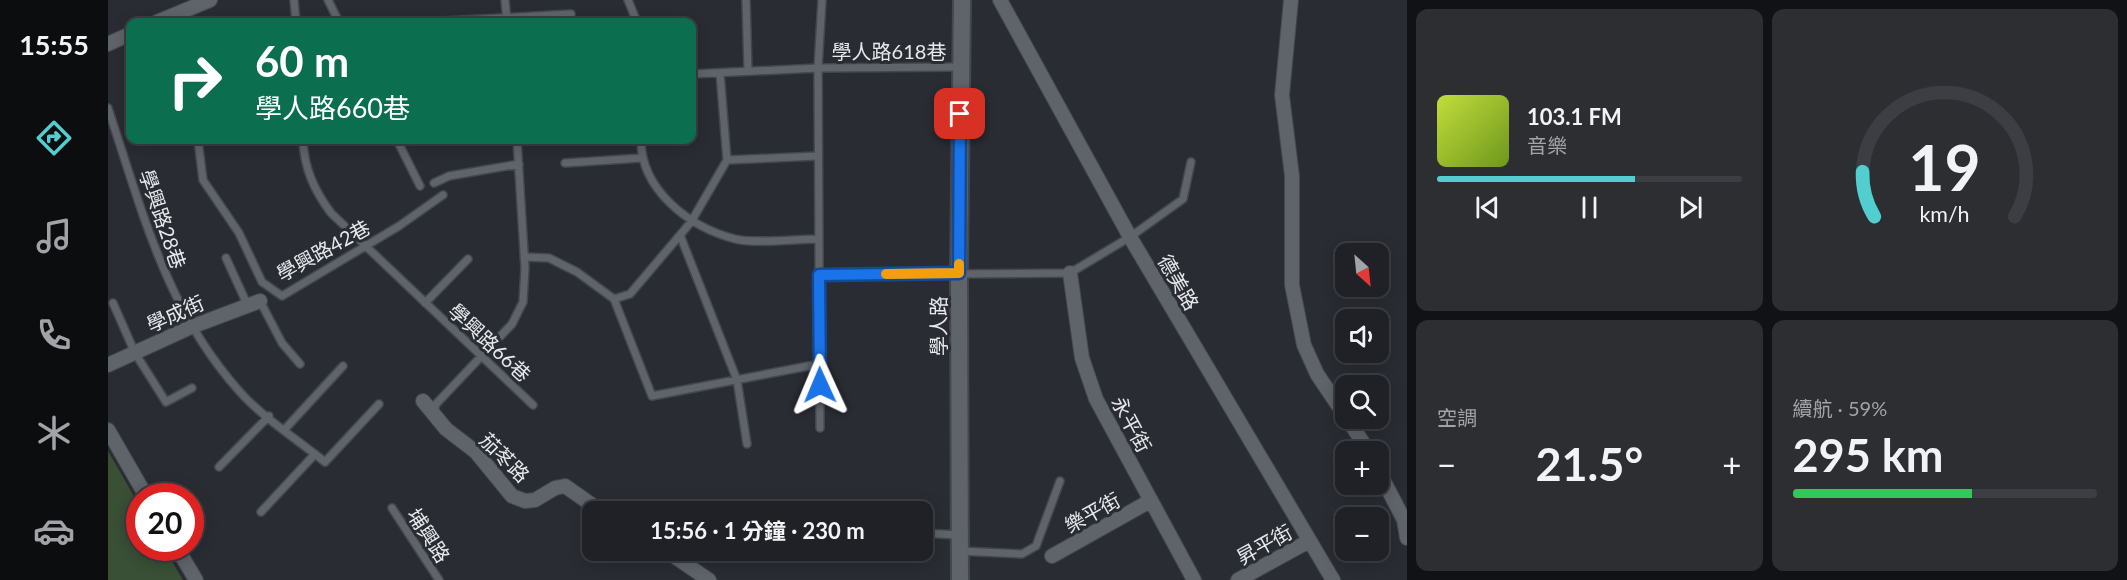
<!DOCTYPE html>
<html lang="zh-TW">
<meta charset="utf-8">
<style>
body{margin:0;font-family:Lato,"Noto Sans TC",sans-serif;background:#2c2e32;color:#f1f3f6;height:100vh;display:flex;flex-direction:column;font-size:22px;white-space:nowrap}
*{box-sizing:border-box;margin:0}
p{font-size:20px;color:#a1a3a7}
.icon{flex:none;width:33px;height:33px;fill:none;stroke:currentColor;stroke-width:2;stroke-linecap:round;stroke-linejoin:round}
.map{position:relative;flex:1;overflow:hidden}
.drawer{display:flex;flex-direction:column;gap:9px;padding:9px;background:#111215;width:720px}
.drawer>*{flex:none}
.guide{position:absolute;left:18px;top:18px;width:570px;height:126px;border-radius:12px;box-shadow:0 3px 15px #0003,0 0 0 2px #3c3e43;background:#0b6e4f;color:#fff;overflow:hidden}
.needle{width:39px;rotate:153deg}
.controls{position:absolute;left:1227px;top:243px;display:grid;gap:12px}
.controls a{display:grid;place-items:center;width:54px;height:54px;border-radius:12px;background:#1f2126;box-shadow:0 3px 15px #0003,0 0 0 2px #3c3e43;font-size:30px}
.speed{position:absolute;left:18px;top:483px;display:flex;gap:12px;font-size:30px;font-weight:700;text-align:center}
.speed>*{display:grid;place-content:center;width:78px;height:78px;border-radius:50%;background:#1f2126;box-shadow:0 3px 15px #0003,0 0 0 2px #3c3e43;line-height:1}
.speed .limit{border:9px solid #d22;background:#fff;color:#111}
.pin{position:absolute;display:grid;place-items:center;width:51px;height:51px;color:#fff;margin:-26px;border-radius:12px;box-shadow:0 3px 9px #0006}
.me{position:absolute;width:66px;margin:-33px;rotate:359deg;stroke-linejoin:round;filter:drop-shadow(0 0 4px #0008)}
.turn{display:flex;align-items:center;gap:21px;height:126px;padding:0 30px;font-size:27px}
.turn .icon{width:78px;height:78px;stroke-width:2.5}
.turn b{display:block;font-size:42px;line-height:51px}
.big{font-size:45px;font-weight:700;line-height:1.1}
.drawer .card{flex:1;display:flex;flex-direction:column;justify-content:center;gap:9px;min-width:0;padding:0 21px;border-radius:12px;background:#2c2e32}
.drawer .dial{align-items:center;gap:0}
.dial svg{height:156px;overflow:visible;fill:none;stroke:#3c3e43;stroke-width:7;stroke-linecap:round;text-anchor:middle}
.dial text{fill:#f1f3f6;stroke:none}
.song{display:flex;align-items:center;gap:18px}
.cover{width:72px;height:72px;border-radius:9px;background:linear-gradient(135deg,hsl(70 70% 55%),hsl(80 70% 35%))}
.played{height:6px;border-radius:3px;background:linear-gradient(90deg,#52cdd0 65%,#3c3e43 65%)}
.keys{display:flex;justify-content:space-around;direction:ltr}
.heat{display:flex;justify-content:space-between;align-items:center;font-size:33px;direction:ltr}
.charge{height:9px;border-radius:4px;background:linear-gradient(90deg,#34c759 59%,#3c3e43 0)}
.drawer .tiles{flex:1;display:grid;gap:9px;grid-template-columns:repeat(2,1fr)}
.trip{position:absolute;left:474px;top:501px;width:351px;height:60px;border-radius:12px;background:#1f2126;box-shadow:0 3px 15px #0003,0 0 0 2px #3c3e43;font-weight:700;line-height:60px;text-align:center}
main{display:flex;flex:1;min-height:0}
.menu{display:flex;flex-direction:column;width:108px;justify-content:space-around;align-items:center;background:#0c0d0f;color:#a1a3a7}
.menu .icon{width:42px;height:42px}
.menu .on{color:#52cdd0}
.menu b{font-size:27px;color:#f1f3f6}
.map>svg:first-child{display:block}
</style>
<main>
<nav class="menu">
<b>15:55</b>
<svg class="icon on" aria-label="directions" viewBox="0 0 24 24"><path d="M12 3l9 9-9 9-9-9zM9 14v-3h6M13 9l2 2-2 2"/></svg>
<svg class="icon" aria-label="music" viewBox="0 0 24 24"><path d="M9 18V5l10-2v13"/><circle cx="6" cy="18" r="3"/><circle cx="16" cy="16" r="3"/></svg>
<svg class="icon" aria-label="phone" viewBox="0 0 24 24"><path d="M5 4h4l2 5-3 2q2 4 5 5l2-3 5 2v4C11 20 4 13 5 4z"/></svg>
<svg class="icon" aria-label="climate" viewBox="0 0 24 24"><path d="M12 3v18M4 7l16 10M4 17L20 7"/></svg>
<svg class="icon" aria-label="car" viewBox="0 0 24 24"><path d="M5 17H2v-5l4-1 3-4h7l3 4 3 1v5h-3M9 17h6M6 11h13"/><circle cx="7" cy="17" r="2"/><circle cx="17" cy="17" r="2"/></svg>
</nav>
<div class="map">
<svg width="1299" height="580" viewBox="0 0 1299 580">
<rect width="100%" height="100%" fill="#292c32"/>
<path fill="#394f36" d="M0,451L31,505L32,548H56L75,580H0Z"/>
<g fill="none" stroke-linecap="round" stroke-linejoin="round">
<g stroke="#44484d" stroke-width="10">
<path id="service" d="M186,0L188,22
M220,0L231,22
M397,0L399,21
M520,0L529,22
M638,0L640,71
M337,21L463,14
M612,73L619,160
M584,74L710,68L853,67
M0,108C34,210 58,310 132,392C154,417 190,440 217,462L271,404
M90,140L95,180L131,233L154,282L174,296L291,226L335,195
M195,140C196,168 206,190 223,213L425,405
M289,140L312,186
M533,140C533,190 581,227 627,239C646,244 689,239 711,239
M457,163L533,158
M326,183L341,176L411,164
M572,235L629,380L639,444
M416,257L441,258L469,272L506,299
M118,258L139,304
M711,275L962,273L1022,237L1075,199L1083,162
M506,299L544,396L711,364
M506,299L522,294L583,222L619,160L710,156
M152,301L174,343L192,364
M5,303L27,353L58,402L84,388
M317,303L360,259
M326,412L328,404L404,324L415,302L417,268L409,140
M712,428L710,68L714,0
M177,429L235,366
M111,467L161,416
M284,508L331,580
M153,512L207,454
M814,533L851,535
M851,551L914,554L928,546L952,481"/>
</g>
<g stroke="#44484d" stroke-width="16">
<path id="minor" d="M892,0L1022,237L1225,580
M1183,0L1174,95L1184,176V285L1196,345L1209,374L1238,417
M49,22L102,0
M0,44L22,34
M962,273L974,358L988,399L1086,580
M0,365L83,327L152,301
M315,401L338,429L368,452L404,496L417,501L427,500L447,488L457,486L494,512
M1239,418L1261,452
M0,430L38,496
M1270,470L1296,520L1299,538
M69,548L88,580
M557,550L601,580
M944,556L1042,501
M1130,580L1201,541"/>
</g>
<g stroke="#44484d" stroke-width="20">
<path id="secondary" d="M852,580L851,273L854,0"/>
</g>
<use href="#service" stroke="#5f636a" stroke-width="7"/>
<use href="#minor" stroke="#5f636a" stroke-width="14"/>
<use href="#secondary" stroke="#5f636a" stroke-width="16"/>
</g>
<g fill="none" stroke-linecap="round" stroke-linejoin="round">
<g stroke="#114b97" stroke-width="15">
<path id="route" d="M712,385L711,275L851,273L852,114"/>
</g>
<use href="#route" stroke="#1a73e8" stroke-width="10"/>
<path stroke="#f59e0b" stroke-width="10" d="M778,274L851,273V264"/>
</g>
<g text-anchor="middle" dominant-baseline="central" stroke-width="6" stroke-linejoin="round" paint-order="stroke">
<g font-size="20" fill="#e7e9ed" stroke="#292c32">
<text x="781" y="51">學人路618巷</text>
<text transform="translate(55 219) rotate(71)">學興路28巷</text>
<text transform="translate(215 250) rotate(-29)">學興路42巷</text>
<text transform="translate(1071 282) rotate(60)">德美路</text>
<text transform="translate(67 313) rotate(-24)">學成街</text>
<text transform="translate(830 326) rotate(-90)">學人路</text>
<text transform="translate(382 342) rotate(43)">學興路66巷</text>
<text transform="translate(1024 424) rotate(62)">永平街</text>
<text transform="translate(397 457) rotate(45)">茄苳路</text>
<text transform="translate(984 512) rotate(-29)">樂平街</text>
<text transform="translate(321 535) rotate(57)">埔興路</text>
<text transform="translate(1156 544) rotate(-29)">昇平街</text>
</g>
</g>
</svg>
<div class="controls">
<a><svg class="needle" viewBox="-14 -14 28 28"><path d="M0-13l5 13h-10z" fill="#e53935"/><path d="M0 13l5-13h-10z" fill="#a1a3a7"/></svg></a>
<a><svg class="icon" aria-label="sound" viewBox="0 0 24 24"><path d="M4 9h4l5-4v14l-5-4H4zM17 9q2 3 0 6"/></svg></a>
<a><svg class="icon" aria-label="search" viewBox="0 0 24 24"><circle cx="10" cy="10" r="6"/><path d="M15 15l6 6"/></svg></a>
<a>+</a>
<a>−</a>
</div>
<div class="speed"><div class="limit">20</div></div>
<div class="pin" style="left:852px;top:114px;background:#d93025"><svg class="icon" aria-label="arrive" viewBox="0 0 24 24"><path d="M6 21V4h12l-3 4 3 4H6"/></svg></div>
<svg class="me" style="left:712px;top:385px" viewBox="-20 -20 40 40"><path d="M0-17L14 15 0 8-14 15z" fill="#1a73e8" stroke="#fff" stroke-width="4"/></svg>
<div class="trip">15:56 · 1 分鐘 · 230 m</div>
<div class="guide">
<div class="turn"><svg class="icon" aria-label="right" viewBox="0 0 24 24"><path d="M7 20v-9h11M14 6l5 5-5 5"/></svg><div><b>60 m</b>學人路660巷</div></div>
</div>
</div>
<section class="drawer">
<div class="tiles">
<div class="card">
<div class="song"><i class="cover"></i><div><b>103.1 FM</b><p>音樂</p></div></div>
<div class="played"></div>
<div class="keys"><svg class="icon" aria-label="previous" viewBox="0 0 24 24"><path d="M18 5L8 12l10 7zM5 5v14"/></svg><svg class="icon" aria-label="pause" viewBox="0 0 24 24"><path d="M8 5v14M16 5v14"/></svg><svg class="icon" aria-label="next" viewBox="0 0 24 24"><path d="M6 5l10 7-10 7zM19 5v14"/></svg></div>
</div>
<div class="card dial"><svg viewBox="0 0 100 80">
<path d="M14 69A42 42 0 1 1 86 69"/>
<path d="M14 69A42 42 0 0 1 8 46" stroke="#52cdd0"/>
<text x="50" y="56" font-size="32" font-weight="700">19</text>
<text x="50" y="72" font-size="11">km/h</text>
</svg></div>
<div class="card"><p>空調</p>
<div class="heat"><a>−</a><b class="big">21.5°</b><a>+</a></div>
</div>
<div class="card"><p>續航 · 59%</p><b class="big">295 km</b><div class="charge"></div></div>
</div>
</section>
</main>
